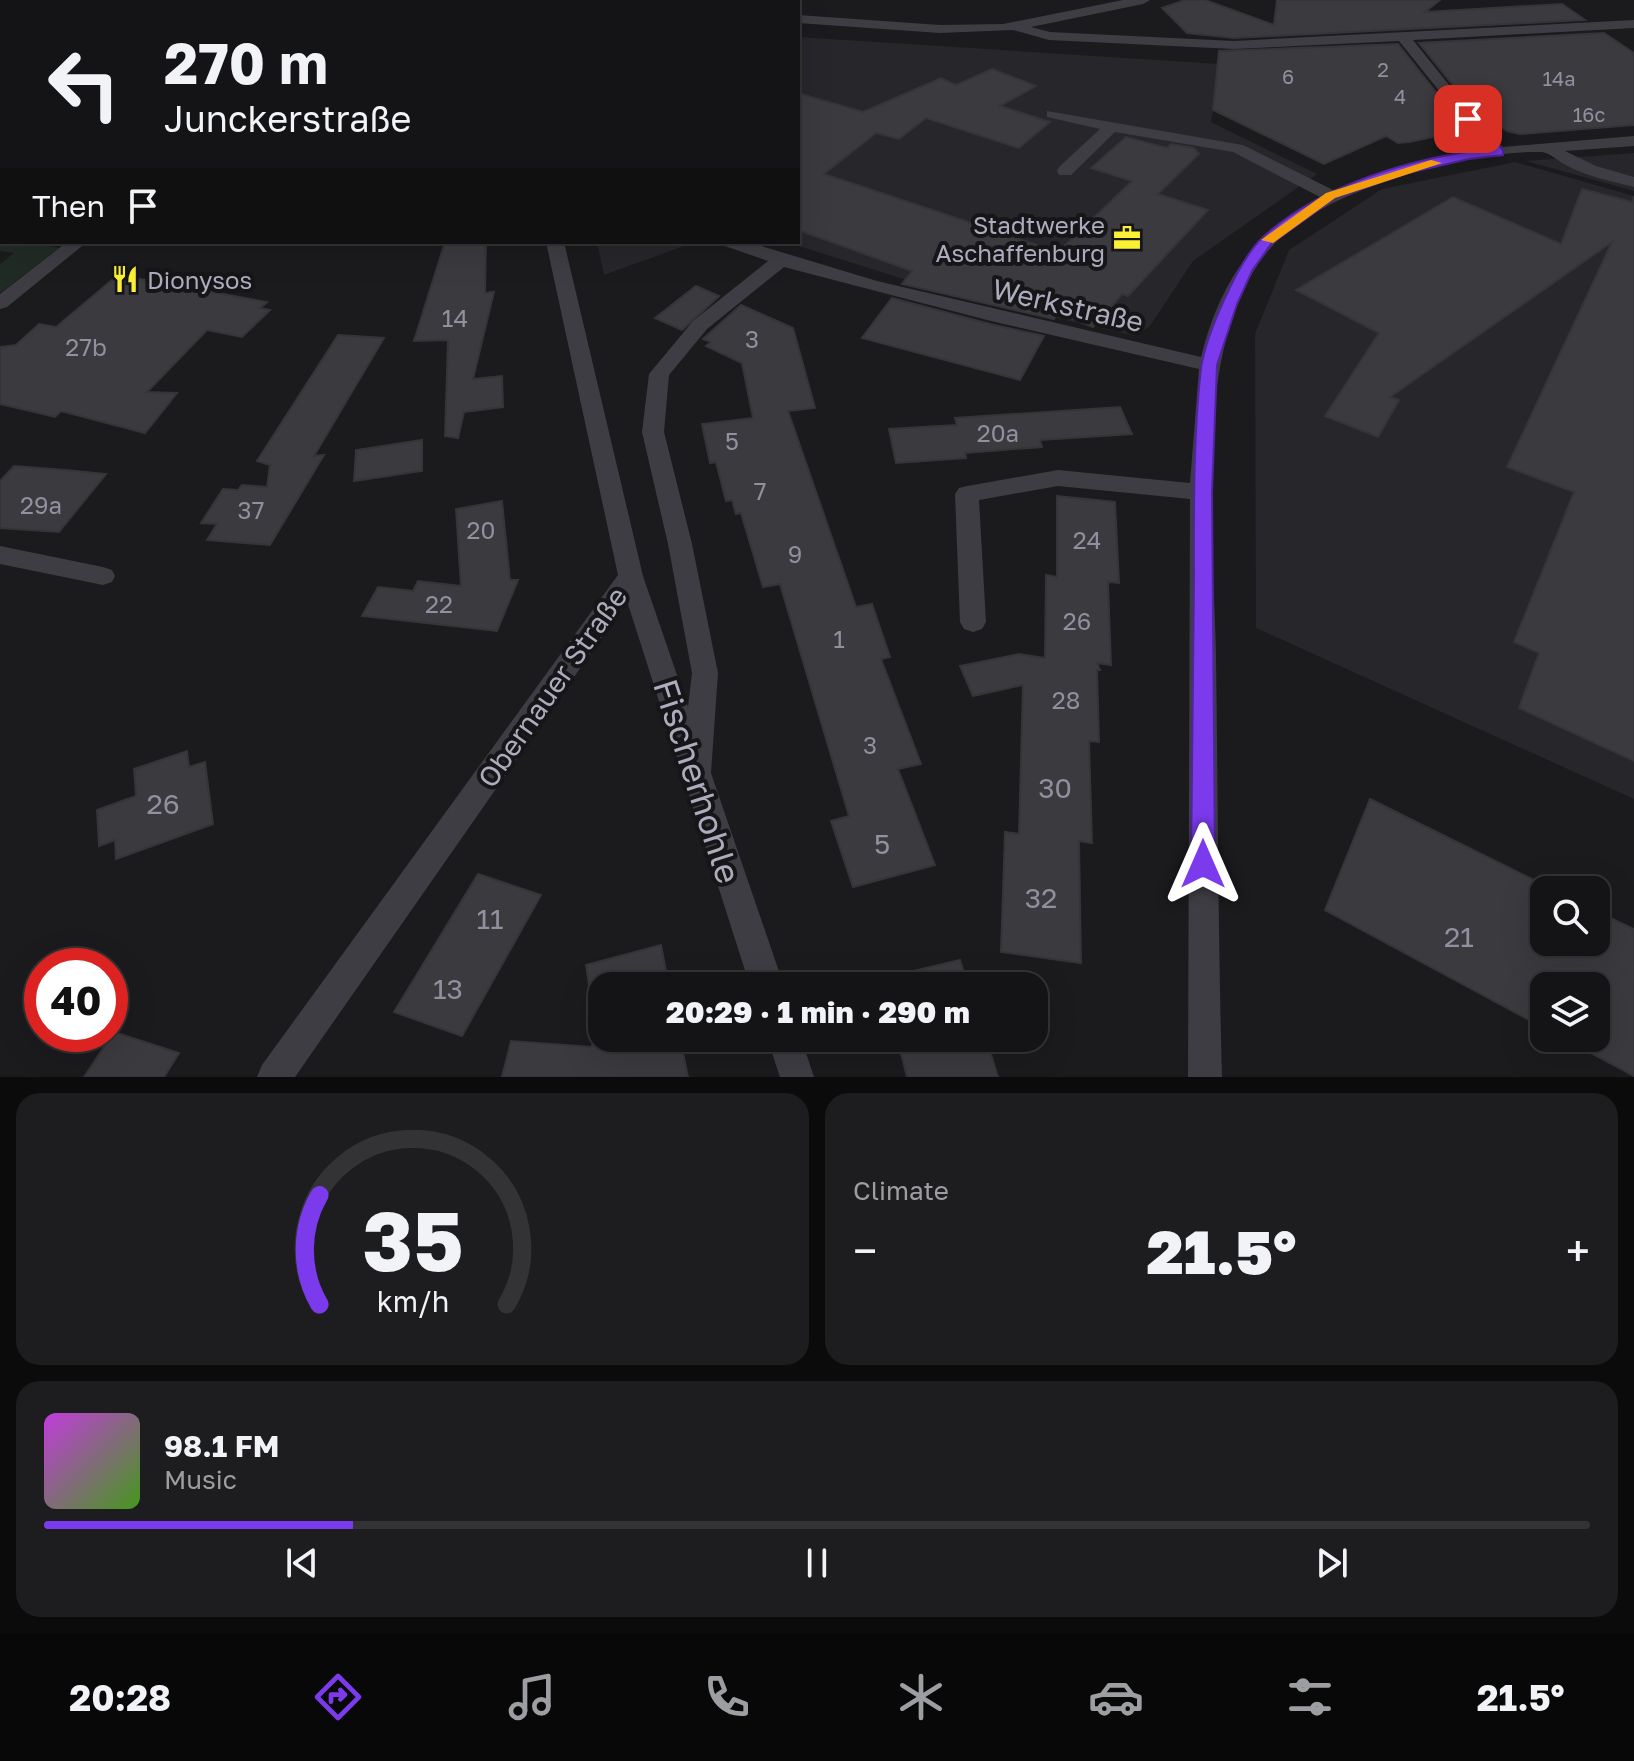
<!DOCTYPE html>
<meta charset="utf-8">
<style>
body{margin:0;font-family:"Golos Text",sans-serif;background:#1d1d1f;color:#f1f3f6;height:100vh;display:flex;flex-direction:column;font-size:30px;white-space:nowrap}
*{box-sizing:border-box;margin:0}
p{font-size:26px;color:#9d9ea1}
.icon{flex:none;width:44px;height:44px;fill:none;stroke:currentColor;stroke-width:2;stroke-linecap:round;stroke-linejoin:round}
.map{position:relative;height:1077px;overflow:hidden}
.side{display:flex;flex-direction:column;gap:16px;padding:16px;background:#0b0b0c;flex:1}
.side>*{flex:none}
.hud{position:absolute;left:0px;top:0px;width:800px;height:244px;box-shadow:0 8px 32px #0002,0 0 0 2px #333335;background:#141416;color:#f1f3f6;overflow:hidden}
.tools{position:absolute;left:1530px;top:876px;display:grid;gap:16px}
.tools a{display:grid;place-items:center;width:80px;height:80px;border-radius:16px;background:#141416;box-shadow:0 8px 32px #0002,0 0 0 2px #333335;font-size:40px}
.speed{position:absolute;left:24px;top:948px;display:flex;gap:16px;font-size:40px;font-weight:700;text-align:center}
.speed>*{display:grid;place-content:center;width:104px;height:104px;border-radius:50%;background:#141416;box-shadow:0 8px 32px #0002,0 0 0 2px #333335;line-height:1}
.speed .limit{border:12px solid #d22;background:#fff;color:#111}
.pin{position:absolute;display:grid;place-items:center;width:68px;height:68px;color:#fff;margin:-34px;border-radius:16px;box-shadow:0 4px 12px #0006}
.me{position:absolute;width:88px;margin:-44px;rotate:0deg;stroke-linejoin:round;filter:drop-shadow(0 0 6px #0008)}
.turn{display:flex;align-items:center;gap:28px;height:168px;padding:0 32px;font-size:36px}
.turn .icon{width:104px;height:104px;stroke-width:2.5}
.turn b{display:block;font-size:56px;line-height:68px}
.then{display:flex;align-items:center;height:76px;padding:0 32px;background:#0003;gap:16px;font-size:30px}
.big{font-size:60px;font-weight:800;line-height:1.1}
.side .widget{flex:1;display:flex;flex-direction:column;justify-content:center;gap:12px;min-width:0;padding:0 28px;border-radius:24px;background:#1d1d1f}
.side .dial{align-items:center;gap:0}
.dial svg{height:208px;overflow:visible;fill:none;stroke:#333335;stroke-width:7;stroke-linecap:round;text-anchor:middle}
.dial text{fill:#f1f3f6;stroke:none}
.song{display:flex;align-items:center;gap:24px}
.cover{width:96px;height:96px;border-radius:12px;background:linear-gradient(135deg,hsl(290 70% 55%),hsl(100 70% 35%))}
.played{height:8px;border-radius:4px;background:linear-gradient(90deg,#7c3aed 20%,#333335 20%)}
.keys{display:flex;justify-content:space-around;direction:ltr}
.heat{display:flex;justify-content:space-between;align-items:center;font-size:44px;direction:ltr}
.side .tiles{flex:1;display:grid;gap:16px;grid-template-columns:1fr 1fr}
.widget:last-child{grid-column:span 2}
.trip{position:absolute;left:588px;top:972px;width:460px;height:80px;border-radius:24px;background:#141416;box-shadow:0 8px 32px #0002,0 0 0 2px #333335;font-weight:800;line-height:80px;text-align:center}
.tabs{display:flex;height:128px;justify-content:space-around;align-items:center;background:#080809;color:#9d9ea1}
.tabs .icon{width:56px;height:56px}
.tabs .on{color:#7c3aed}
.tabs b{font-size:36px;color:#f1f3f6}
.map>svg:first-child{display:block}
</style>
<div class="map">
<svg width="1634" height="1077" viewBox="0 0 1634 1077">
<rect width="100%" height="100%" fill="#1b1a1d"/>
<path fill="#27262a" d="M798,37L1220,64L1211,122L1317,174L1193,261L1150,326L1135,336L945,292L786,242H798Z
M1634,153V191L1526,161Z
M1515,162L1634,196V799L1256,628L1255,334L1289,250L1382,189Z
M597,242H695L604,275Z"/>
<path fill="#212b25" d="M0,237L2,242H36L59,248L0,293V264L14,253L0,251Z"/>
<path fill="#3b3a3f" stroke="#353439" stroke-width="2" d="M1185,0H1205L1274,25L1277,0H1440L1425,12L1562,4L1585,20L1234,38L1187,33L1162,8Z
M1604,33L1634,53V125L1520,134L1507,131L1494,123L1485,125L1419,43Z
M1398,44L1466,130L1409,142L1398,143L1386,136L1324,164L1213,110L1219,51Z
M992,69L1036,86L1000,106L1050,122L1019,148L926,118L899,139L876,133L824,174L1058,252L1132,181L1091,168L1126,137L1167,148L1171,144L1194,148L1199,154L1158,194L1208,210L1128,296L1122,294L1093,327L1057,313L1054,319L902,284L912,271L798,230V93L863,112L941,78L956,85Z
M1582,189L1632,202L1634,196V761L1519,708L1539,653L1514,642L1574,492L1507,467L1612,242L1390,397L1399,400L1378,437L1325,416L1379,333L1296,290L1453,197L1561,244Z
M445,242H486L485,293L494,292L473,379L502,376L503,407L464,412L458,438L445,436L448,340L414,341Z
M118,275L267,302L260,308L270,310L242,337L207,330L147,392L177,393L145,433L61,411L55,417L0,404V347L16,345L39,324L56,327Z
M696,286L719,296L682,330L655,318Z
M892,298L990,324L1044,336L1020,380L862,338Z
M741,305L793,328L815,408L788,411L856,607L872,604L890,657L881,659L921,764L898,769L935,865L853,887L831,821L849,816L780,584L763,587L741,513L736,514L732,500L726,501L716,462L710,463L702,424L753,418L742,363L706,346L711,342L703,339Z
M338,335L384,338L314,456L324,455L270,545L207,540L217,524L201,523L223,489L238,490L242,485L267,487L270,465L257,461Z
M1120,407L1132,434L1040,440L1042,447L965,453L966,458L896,463L889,429L957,425L955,418Z
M422,440V471L354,481L356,450Z
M14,466L66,470L106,474L59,532L0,528V481Z
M1057,496L1115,502L1119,583L1108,582L1111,665L1097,663L1100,670H1097L1099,742L1089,741L1092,843L1079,841L1081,963L1001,952L1005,832L1019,834L1023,685L973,696L960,666L1019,654L1045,658L1046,575L1057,577Z
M502,501L510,580H518L497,631L362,616L378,587L413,591L418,581L461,586L456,509Z
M187,751L189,767L205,762L213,824L116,859L115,840L99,846L97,810L136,796L134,769Z
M1370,799L1554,890H1544V942H1596V911L1634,929V1076L1563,1038H1596V986H1544V1028L1325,910Z
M478,874L541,895L462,1036L394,1012Z
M661,945L669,986H602V1038H680L688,1077H502L511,1041L592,1047L594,1017L586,965Z
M960,960L968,986H882L880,979Z
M114,1032L179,1053L164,1077H84Z
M897,1038H986L998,1077H907Z"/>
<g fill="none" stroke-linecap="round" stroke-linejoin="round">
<path fill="#3e3d44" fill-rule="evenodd" d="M330,0H344L328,2Z
M501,0H515L500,2Z
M540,0H580L582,2H542Z
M1123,0H1150L1143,4L1031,27L1050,32L1234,41L1634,20V28L1413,40L1490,136L1503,147L1634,136V146L1565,151L1596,166L1634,177V187C1610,181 1585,176 1564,164C1557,160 1550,153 1542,152C1492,151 1426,167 1378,184C1340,198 1295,219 1268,251C1190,344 1214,540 1216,655C1218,796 1218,936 1222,1077H1188L1190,499L1058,486L979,500L986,622L982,629L973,632L964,629L960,622L955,494L959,488L967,486L1058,470L1190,483L1199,369L991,321L784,267L707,329L669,375L664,432L692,544L718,673L711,773L784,986H750L627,601L295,1077H257L262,1065L618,575L546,242H564L643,576L688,707L692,673L668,544L642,432L649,374L693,321L768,261L725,246L722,242H748L877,281L1201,357C1219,285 1253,231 1320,197L1233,152L1115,132L1071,175H1059L1057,171L1059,167L1100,129L1047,117V111L1243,145L1333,190L1389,169L1486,149L1399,41L1234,49L1049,40L1013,30L940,33L798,23V15L940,25L1003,24Z
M67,242H87L7,307L0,309V294Z
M0,546L103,567L112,570L115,576L112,582L103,585L0,564Z
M767,1038H801L814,1077H780Z"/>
</g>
<path fill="#7c3aed" stroke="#51269a" stroke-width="2" d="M1464,116H1472L1503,150V155L1469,159L1408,173L1335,198L1271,244L1252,271L1237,304L1217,365L1212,492L1215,864L1211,871L1203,874L1195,871L1191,864C1192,769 1193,674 1194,580C1194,510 1193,438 1201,368C1206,335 1238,261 1262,238C1319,185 1414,157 1490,149L1464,122Z"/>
<path fill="#f59e0b" d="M1431,160L1442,163L1335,198L1273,243L1261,240L1326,193Z"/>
<defs>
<g id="office-bare" transform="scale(2.16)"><path d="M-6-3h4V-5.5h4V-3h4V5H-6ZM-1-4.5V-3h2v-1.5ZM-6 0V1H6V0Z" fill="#faf034" stroke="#161518" stroke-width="2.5" paint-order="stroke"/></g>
<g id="restaurant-bare" transform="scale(2.16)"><path d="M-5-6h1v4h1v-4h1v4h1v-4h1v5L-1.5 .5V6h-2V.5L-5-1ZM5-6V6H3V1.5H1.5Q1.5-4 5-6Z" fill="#faf034" stroke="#161518" stroke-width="2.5" paint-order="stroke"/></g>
</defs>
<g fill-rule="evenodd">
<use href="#office-bare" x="1127" y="238"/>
<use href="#restaurant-bare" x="125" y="279"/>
</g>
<g text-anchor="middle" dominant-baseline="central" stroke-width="8" stroke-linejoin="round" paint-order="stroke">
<g font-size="20" fill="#90909e">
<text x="1383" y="69">2</text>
<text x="1288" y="76">6</text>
<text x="1559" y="78">14a</text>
<text x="1400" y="96">4</text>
<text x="1589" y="114">16c</text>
</g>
<g font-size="24" fill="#acacbd" stroke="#161518" text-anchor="end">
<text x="1105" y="224">Stadtwerke<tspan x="1105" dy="28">Aschaffenburg</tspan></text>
<text x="147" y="279" text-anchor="start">Dionysos</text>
</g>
<g font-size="24" fill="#90909e">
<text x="455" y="317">14</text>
<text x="752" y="338">3</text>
<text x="86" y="346">27b</text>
<text x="998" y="432">20a</text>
<text x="732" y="440">5</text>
<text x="760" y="490">7</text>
<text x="41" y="504">29a</text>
<text x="251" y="509">37</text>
<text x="481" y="529">20</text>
<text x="1087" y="539">24</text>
<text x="795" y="553">9</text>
<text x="439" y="603">22</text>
<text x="1077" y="620">26</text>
<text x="839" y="638">1</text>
<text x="1066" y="699">28</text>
<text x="870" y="744">3</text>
</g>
<g font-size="28" fill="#acacbd" stroke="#161518">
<text transform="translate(1068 305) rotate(13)">Werkstraße</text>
<text transform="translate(552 687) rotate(-55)">Obernauer Straße</text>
</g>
<g font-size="28" fill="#90909e">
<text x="1055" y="787">30</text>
<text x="163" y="803">26</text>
<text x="882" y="843">5</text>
<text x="1041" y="897">32</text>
<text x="490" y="918">11</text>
<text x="1459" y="936">21</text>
<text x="448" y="988">13</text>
</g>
<g font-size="34" fill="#acacbd" stroke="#161518">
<text transform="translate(698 781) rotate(72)">Fischerhohle</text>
</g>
</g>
</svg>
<div class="tools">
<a><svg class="icon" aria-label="search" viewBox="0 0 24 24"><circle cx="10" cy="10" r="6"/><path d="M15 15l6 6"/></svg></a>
<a><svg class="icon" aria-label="layers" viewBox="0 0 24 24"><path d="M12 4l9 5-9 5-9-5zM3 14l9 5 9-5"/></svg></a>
</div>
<div class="speed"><div class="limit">40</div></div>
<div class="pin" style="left:1468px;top:119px;background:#d93025"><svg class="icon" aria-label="arrive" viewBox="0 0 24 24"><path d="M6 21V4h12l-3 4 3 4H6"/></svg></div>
<svg class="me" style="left:1203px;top:864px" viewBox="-20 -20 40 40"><path d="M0-17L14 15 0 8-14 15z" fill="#7c3aed" stroke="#fff" stroke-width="4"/></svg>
<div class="trip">20:29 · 1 min · 290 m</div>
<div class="hud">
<div class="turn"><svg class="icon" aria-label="left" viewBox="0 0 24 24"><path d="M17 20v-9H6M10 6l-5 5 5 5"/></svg><div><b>270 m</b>Junckerstraße</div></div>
<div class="then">Then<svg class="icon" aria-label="arrive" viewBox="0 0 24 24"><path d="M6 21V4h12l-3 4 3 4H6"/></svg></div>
</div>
</div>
<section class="side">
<div class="tiles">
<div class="widget dial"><svg viewBox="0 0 100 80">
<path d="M14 69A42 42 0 1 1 86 69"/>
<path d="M14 69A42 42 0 0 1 14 27" stroke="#7c3aed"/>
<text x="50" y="56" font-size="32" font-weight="700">35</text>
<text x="50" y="72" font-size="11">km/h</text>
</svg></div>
<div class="widget"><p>Climate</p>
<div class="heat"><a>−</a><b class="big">21.5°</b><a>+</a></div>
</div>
<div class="widget">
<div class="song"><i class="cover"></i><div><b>98.1 FM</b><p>Music</p></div></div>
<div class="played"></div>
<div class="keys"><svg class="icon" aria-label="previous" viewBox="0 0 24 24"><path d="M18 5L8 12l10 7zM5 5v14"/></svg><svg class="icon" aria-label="pause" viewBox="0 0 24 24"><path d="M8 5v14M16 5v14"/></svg><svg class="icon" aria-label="next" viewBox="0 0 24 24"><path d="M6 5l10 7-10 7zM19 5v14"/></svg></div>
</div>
</div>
</section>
<nav class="tabs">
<b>20:28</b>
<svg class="icon on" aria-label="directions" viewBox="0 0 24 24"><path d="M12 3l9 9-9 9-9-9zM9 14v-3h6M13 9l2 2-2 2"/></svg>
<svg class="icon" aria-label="music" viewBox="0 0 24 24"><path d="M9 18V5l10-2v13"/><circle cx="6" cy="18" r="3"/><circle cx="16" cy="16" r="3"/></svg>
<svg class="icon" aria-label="phone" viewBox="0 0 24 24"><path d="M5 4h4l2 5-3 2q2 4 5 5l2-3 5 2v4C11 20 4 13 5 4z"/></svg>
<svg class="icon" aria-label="climate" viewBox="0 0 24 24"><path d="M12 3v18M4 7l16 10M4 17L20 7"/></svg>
<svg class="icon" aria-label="car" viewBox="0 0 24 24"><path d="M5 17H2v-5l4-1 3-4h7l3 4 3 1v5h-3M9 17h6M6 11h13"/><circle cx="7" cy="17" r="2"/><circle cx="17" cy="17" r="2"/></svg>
<svg class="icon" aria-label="filters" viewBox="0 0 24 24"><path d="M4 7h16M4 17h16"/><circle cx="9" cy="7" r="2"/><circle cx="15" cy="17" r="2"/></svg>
<b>21.5°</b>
</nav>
